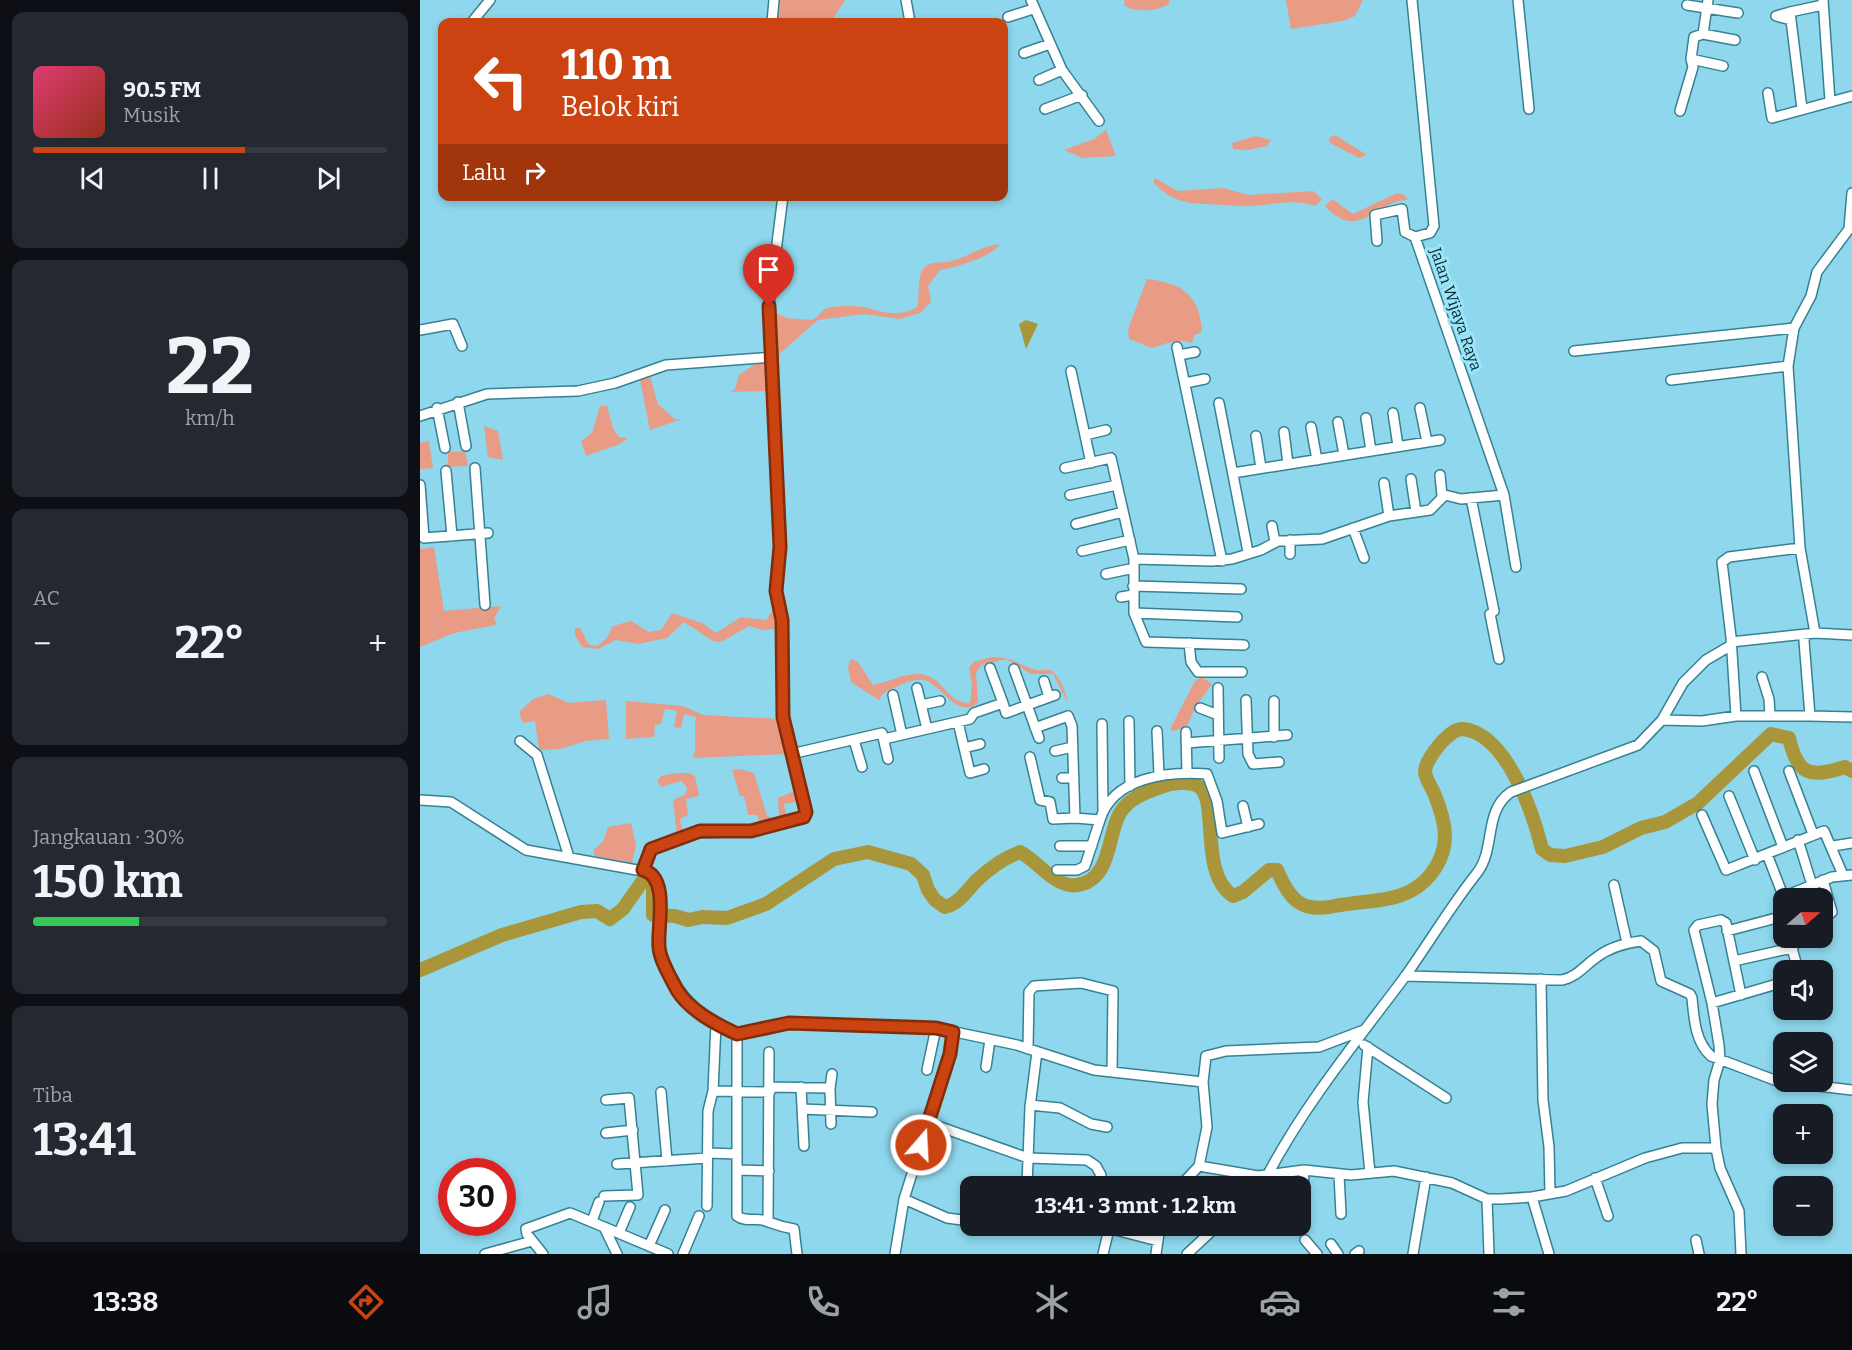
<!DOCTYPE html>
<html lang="id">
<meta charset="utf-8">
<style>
body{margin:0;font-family:Bitter,serif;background:#242831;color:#f1f3f6;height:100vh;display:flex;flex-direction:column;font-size:22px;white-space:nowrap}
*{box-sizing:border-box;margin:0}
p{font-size:20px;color:#9ea1a6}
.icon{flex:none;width:33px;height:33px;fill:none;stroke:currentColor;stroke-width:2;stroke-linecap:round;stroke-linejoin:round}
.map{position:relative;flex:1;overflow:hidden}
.details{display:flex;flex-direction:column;gap:12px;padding:12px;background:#0d0f14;width:420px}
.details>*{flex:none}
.top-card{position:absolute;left:18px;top:18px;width:570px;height:183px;border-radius:12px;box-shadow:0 3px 9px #0003;background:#ca4310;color:#fff;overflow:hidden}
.needle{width:39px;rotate:70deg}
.fabs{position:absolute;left:1353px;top:888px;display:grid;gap:12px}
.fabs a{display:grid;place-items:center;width:60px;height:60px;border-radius:12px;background:#171b24;box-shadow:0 3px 9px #0003;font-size:30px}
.speed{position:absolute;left:18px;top:1158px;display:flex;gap:12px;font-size:30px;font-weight:700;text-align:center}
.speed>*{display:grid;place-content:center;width:78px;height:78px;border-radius:50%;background:#171b24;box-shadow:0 3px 9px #0003;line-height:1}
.speed .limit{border:9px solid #d22;background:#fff;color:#111}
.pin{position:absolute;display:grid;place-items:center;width:51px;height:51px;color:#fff;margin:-62px -26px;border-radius:50% 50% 50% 0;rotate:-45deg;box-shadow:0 0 6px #0007}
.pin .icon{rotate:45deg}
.me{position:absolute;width:66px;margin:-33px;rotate:19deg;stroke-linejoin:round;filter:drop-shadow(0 0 4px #0008)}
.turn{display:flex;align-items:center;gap:21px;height:126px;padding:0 24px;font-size:27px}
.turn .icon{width:78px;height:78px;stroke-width:2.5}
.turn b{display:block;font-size:42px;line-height:51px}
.then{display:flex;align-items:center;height:57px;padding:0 24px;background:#0003;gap:12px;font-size:22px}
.big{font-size:45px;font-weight:700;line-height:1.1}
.details .card{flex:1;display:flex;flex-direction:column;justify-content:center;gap:9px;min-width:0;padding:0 21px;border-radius:12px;background:#242831}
.details .dial{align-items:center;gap:0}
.dial b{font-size:78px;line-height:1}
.song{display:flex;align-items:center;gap:18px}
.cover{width:72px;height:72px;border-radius:9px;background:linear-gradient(135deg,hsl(340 70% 55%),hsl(10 70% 35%))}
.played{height:6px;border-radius:3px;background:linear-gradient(90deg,#ca4310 60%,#363941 60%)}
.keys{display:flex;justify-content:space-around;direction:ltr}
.heat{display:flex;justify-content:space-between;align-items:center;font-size:33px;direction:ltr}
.charge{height:9px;border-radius:4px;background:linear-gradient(90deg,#34c759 30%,#363941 0)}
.trip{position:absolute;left:540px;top:1176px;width:351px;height:60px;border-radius:12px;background:#171b24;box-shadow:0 3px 9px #0003;font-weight:700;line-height:60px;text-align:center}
.menu{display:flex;height:96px;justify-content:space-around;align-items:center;background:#090b0e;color:#9ea1a6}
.menu .icon{width:42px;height:42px}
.menu .active{color:#ca4310}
.menu b{font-size:27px;color:#f1f3f6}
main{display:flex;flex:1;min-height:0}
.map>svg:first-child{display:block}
</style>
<main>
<section class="details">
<div class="card">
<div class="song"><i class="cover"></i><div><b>90.5 FM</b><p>Musik</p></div></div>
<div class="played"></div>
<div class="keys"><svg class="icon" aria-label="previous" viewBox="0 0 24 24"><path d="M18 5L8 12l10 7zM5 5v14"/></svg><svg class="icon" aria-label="pause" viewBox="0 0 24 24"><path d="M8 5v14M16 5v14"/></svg><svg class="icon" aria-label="next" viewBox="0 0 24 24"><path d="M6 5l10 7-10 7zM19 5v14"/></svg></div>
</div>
<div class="card dial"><b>22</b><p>km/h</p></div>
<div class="card"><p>AC</p>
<div class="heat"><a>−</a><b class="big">22°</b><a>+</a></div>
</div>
<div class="card"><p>Jangkauan · 30%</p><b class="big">150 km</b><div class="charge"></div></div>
<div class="card"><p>Tiba</p><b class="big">13:41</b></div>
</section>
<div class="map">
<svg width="1432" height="1254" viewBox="0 0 1432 1254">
<rect width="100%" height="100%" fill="#8ed7ec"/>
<path fill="#e99c85" d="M359,0H425L411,22H358Z
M704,0H749V4C737,11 718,13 705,6Z
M866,0H943L935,16L923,21L871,29Z
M686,130L696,156L662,158L644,150L674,139Z
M915,135L947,155L939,158L910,143L909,138Z
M836,136L851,140L847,146L827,150L813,149L812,143Z
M735,178L758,191L803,188L829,195L893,191L902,199L895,206C872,198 853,205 830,206C822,207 814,205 806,205C776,203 756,207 733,182Z
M977,193L984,195L988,200C954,201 939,243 905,206L912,199L933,214Z
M580,244C572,257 534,268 520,270L508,286L511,302L500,313L480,319L444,314L398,320L357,356V314L367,318L391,320C399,318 402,308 410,307C419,306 439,305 448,308C464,313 481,317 497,307C500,296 497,280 502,271C509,259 521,264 532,261C549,256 561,246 580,244Z
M727,279C761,283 780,294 782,332L774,335L772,343C758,338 746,344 732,348L709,339L708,329Z
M338,362H349L347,391L311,392L315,389L319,375Z
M230,376L238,404L255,419H262L230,430L220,380Z
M180,406H187L193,428L199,437L208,438L200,444L166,456L161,441L172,433Z
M64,426L78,431L83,460L68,457Z
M9,441L13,468L0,469V443Z
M45,451L48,466L23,467L28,463V452Z
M14,547L24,611L81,606L74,619L77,623L75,625L34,633L0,647V549Z
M357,604L359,621L354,629L342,630L329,626L301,642L293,641L264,622L247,638L218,644L196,640L178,649L162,647L155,636V628H160L169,645L177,646L186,639L193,626L211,621L229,632L241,630L252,613L282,623L296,633L321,617L346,620Z
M571,657C596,657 595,664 616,670C620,671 625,669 630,670C639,674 647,693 647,702L633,674H611L586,659L561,665L556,673L558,703C536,720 523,684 503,680C493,679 485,683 476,687C468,691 462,692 459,700L431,682L428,667L431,659L438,662L453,685C470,682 491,669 508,676C525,682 529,704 550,703L552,686L549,667L554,662Z
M782,677L792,684L776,706L767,726L754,731L750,729L775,681Z
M128,694L149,703L186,700L189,739L166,741L140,749L119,750L115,721L103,723L99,712L113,699Z
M206,701L263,706L283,715L360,719L368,754L273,758C278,744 273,731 276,717L264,714L261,728L254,727L257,711L245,709L241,724L235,725L234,737L206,739Z
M320,769L334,773L347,816L354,818L359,815L358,798L377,790L380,801L364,804L367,819L339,825L338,815H328L324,796H320L312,770Z
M256,773H268L275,776L279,796L266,799L268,815L260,819L263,833L257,835L253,800L266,794L267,787L261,781L241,787L237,781L241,776Z
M211,823L216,844L212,863L175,856L173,850L183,842L188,827Z"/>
<path fill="#a9963b" d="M606,320L618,324L606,349L599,324Z"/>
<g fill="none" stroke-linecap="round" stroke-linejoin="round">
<path stroke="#a9963b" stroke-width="14" d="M0,970L82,935L161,912L177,911L190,919L203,909L224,879L233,880V915L255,916L268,920L282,917L307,918L346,904L414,859L448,852L491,864L503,875L508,890L515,900L525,907C539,904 547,890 557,880C570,868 584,858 600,852C618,861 636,889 658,885C692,879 687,835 700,813C709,798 726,792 741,787C751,783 768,781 778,786C800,799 778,873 813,896L823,892L849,870H857C870,901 882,913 915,906C949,899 987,905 1011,874C1032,847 1026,822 1014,793C1011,786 1005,778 1005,771C1006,759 1029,728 1043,729C1087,734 1113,813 1122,849L1130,855L1145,856L1183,847L1221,828L1245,822L1278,803L1351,734L1369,738C1378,776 1390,778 1425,767L1432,771"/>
<g stroke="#378194" stroke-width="12">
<path id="minor" d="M486,0L490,22
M611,0L642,70L679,121
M1098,0L1109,109
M1403,0L1410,101
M1267,5L1318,13
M1370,12L1356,16L1371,20
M588,17L613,9
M52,22L70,0
M352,22L354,0
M1283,34L1315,40
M604,53L630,44
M1271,59L1303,66
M619,80L642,70
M1348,93L1352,118L1432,96
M625,109L662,95
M1382,109L1370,12L1403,5
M1260,111L1273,67L1271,59L1274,37L1283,34L1288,0
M957,241L955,215L982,209L985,232L995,237
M0,330L33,324L42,346
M757,347L802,561
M1154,351L1374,328
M759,355L775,352
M651,371L671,463
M1251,380L1368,366
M765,383L785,379
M38,402L46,446
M799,403L828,552
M17,408L25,448
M1000,408L1007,442
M973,413L978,446
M0,416L67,394L158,391L195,383L246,365L353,357
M946,418L951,451
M918,422L924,455
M891,427L897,460
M864,432L868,464
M665,435L686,430
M836,436L841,468
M55,468L65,605
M645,468L691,458L714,559
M26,471L32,536
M813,473L1020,440
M1020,475L1022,496
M991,479L996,512
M964,483L969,516
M0,485L4,538L68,533
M650,495L697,485
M1084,495L1096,567
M1051,498L1074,611L1070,614L1079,659
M656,524L703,512
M852,526L855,542
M933,528L944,558
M870,540V554
M662,551L710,540
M686,574L714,568
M713,586L821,589
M701,597L713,595
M714,613L817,617
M1395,633L1380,548L1368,366L1374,328L1391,296L1397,272L1429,229L1432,193
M1385,634L1384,641L1390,716L1432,717
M1311,642L1395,633L1432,635
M769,643L771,662L778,672H822
M824,645L726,642L714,613V559L792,561L812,559L841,550L858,541L902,539L969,516L1010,510L1025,495L1041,499L1084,495L995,237L1010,233L1014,226L992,0
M570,668L583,703
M594,669L619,738
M1342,677L1349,699L1350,715
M624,681L629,697
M497,688L507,729
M798,688L799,758
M473,695L482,735
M826,700L828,754L833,764L859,762
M501,705L520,701
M780,708L798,715
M1316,716L1311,637L1302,562L1309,557L1380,548
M1242,720L1282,721L1316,716H1390
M709,721L710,786
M538,722L550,773L564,769
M682,724L683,810
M737,731L739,775
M766,732L767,773
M854,737V701
M464,739L550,719L554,713L583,703L586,713L635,695
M434,740L442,767
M100,741L117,755L149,857
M766,743L867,735
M544,748L560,744
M635,751L653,747
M371,754L462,733L468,759
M610,757L620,800L630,802L633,819L655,818L652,726L648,716L615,728
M1334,771L1363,847
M1369,771L1393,834
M642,778H654
M1309,796L1335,860
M0,800L31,802L106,850L228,872C249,892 236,923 239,948C240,953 243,960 246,965C259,1000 284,1018 317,1034L369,1023L516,1028L597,1045L674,1070L783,1082
M823,806L828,827
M1282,815L1306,870L1404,831L1423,875
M680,820C693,777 748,771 787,774L797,801L802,833L839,824
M1378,840L1392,885
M640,846H672
M1413,846L1432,843
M1347,854L1364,898
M223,870L231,849L274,833L331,831L384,817L386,812L363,717L362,620L356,591L360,547L349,306L363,196
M637,870H657L665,866L680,820L655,818
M1194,885L1207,943
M1363,897L1412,877L1432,875
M1402,919L1412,912L1403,880
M1307,931L1364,916
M1376,938V943L1372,948L1378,970
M1314,961L1372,948
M985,976L1142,980C1157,977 1165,965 1177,957C1190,947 1206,943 1221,941L1234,951L1241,981L1270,994L1272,998C1274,1018 1275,1042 1291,1056L1357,1081L1432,1090
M1121,979L1123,1100L1129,1147L1130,1194
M1321,995L1306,923L1301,920L1278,925L1274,930L1292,1003L1299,1045L1300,1060L1294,1080L1292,1104L1296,1148L1300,1168L1319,1211L1321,1254
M1292,1003L1364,982
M944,1030L899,1047L806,1051L786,1056L783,1082L787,1127L779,1166L838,1176L884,1170L931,1175L974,1171L1032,1183L1067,1199H1081L1112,1197L1146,1191L1225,1158L1262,1148H1296
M317,1034V1216C327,1223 336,1217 346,1221C357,1225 361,1227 374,1229L377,1254
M944,1045L1026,1098
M948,1047L943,1102L950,1173
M608,1049L609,992L614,986L661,983L693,991L692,1072
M566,1067L570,1040
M507,1070L516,1028
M350,1087L410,1088L411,1124
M381,1087L384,1146
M410,1088L412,1074
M293,1091L296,1024
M241,1092L247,1161
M610,1105L640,1108L671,1124L687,1127
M382,1109L452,1112
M509,1123L608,1158L667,1160L676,1166L681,1175L675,1186
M186,1133L213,1130
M288,1153L317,1154
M197,1164L287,1158
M317,1170L349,1171
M919,1175L921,1214
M847,1176C885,1104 936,1042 984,978C1009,943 1030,907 1057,873C1076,849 1063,811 1091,792L1218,745L1242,720L1263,683L1286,660L1310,646
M1175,1178L1188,1216
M607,1186L610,1107L617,1052
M760,1186L779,1166
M830,1186L836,1176
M184,1196L218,1195L209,1098L186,1100
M1112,1197L1129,1254
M484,1199L527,1218L550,1221
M1067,1199L1069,1254
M287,1206L288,1111L293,1091L350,1092
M882,1213L884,1170
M172,1221L179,1202
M348,1221L349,1052
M680,1226L738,1241
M184,1227L248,1254
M199,1233L210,1207
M885,1240L897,1254
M1276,1240L1279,1254
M911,1244L918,1254
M229,1246L245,1210
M65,1254L112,1241
M123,1254L107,1234L106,1229L150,1213L184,1227L197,1254
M263,1254L279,1216
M475,1254L484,1199L530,1054L533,1032
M683,1254L689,1229
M736,1254L740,1226
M767,1254L797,1226
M935,1254L939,1251
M993,1254L1006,1177"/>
</g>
<use href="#minor" stroke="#fff" stroke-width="9"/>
</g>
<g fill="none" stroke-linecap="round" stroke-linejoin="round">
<g stroke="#832c0a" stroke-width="15">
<path id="route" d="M349,306L360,547L356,591L362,620L363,717L386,812L384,817L331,831H280L231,849L223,870C250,877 237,927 239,947C240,961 251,978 257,990C270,1011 296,1024 317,1034L369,1023L516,1028L533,1032L530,1054L501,1145"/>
</g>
<use href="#route" stroke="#ca4310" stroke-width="10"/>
</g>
<g text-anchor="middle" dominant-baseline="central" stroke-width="6" stroke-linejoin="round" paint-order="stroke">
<g font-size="16" fill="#0a2931" stroke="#9be4f9">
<text transform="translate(1036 309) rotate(71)">Jalan Wijaya Raya</text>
</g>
</g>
</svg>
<div class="fabs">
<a><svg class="needle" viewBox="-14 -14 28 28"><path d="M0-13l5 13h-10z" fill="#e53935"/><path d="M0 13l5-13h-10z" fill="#9ea1a6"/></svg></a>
<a><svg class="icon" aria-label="sound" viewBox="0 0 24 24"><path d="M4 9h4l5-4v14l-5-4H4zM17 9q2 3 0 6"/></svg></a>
<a><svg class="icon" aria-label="layers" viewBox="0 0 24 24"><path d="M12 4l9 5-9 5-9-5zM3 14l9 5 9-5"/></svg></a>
<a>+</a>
<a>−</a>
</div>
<div class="speed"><div class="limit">30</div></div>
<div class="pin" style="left:349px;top:306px;background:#d93025"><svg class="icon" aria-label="arrive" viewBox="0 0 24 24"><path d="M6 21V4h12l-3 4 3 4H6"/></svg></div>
<svg class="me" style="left:501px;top:1145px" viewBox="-20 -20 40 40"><circle r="17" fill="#ca4310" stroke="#fff" stroke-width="3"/><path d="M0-11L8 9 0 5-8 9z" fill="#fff"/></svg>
<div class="trip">13:41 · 3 mnt · 1.2 km</div>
<div class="top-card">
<div class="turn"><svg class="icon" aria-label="left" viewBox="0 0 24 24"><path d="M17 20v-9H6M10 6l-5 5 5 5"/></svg><div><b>110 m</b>Belok kiri</div></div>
<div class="then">Lalu<svg class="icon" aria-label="right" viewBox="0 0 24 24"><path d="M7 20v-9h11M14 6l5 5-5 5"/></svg></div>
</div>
</div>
</main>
<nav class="menu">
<b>13:38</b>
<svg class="icon active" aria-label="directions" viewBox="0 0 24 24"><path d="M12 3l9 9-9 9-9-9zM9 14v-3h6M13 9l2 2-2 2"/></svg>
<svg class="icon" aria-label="music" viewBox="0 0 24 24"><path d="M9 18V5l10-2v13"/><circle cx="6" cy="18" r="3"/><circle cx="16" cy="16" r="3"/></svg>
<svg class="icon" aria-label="phone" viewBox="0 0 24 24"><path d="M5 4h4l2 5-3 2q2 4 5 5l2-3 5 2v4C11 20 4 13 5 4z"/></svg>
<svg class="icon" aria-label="climate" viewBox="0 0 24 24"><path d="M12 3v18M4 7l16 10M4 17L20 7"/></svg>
<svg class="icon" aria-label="car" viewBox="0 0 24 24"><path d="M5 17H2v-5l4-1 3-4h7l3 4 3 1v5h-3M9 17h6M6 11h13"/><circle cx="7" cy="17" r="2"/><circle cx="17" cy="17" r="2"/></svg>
<svg class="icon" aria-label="filters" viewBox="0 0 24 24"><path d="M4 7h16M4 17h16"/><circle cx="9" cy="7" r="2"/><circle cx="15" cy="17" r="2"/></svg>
<b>22°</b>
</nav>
